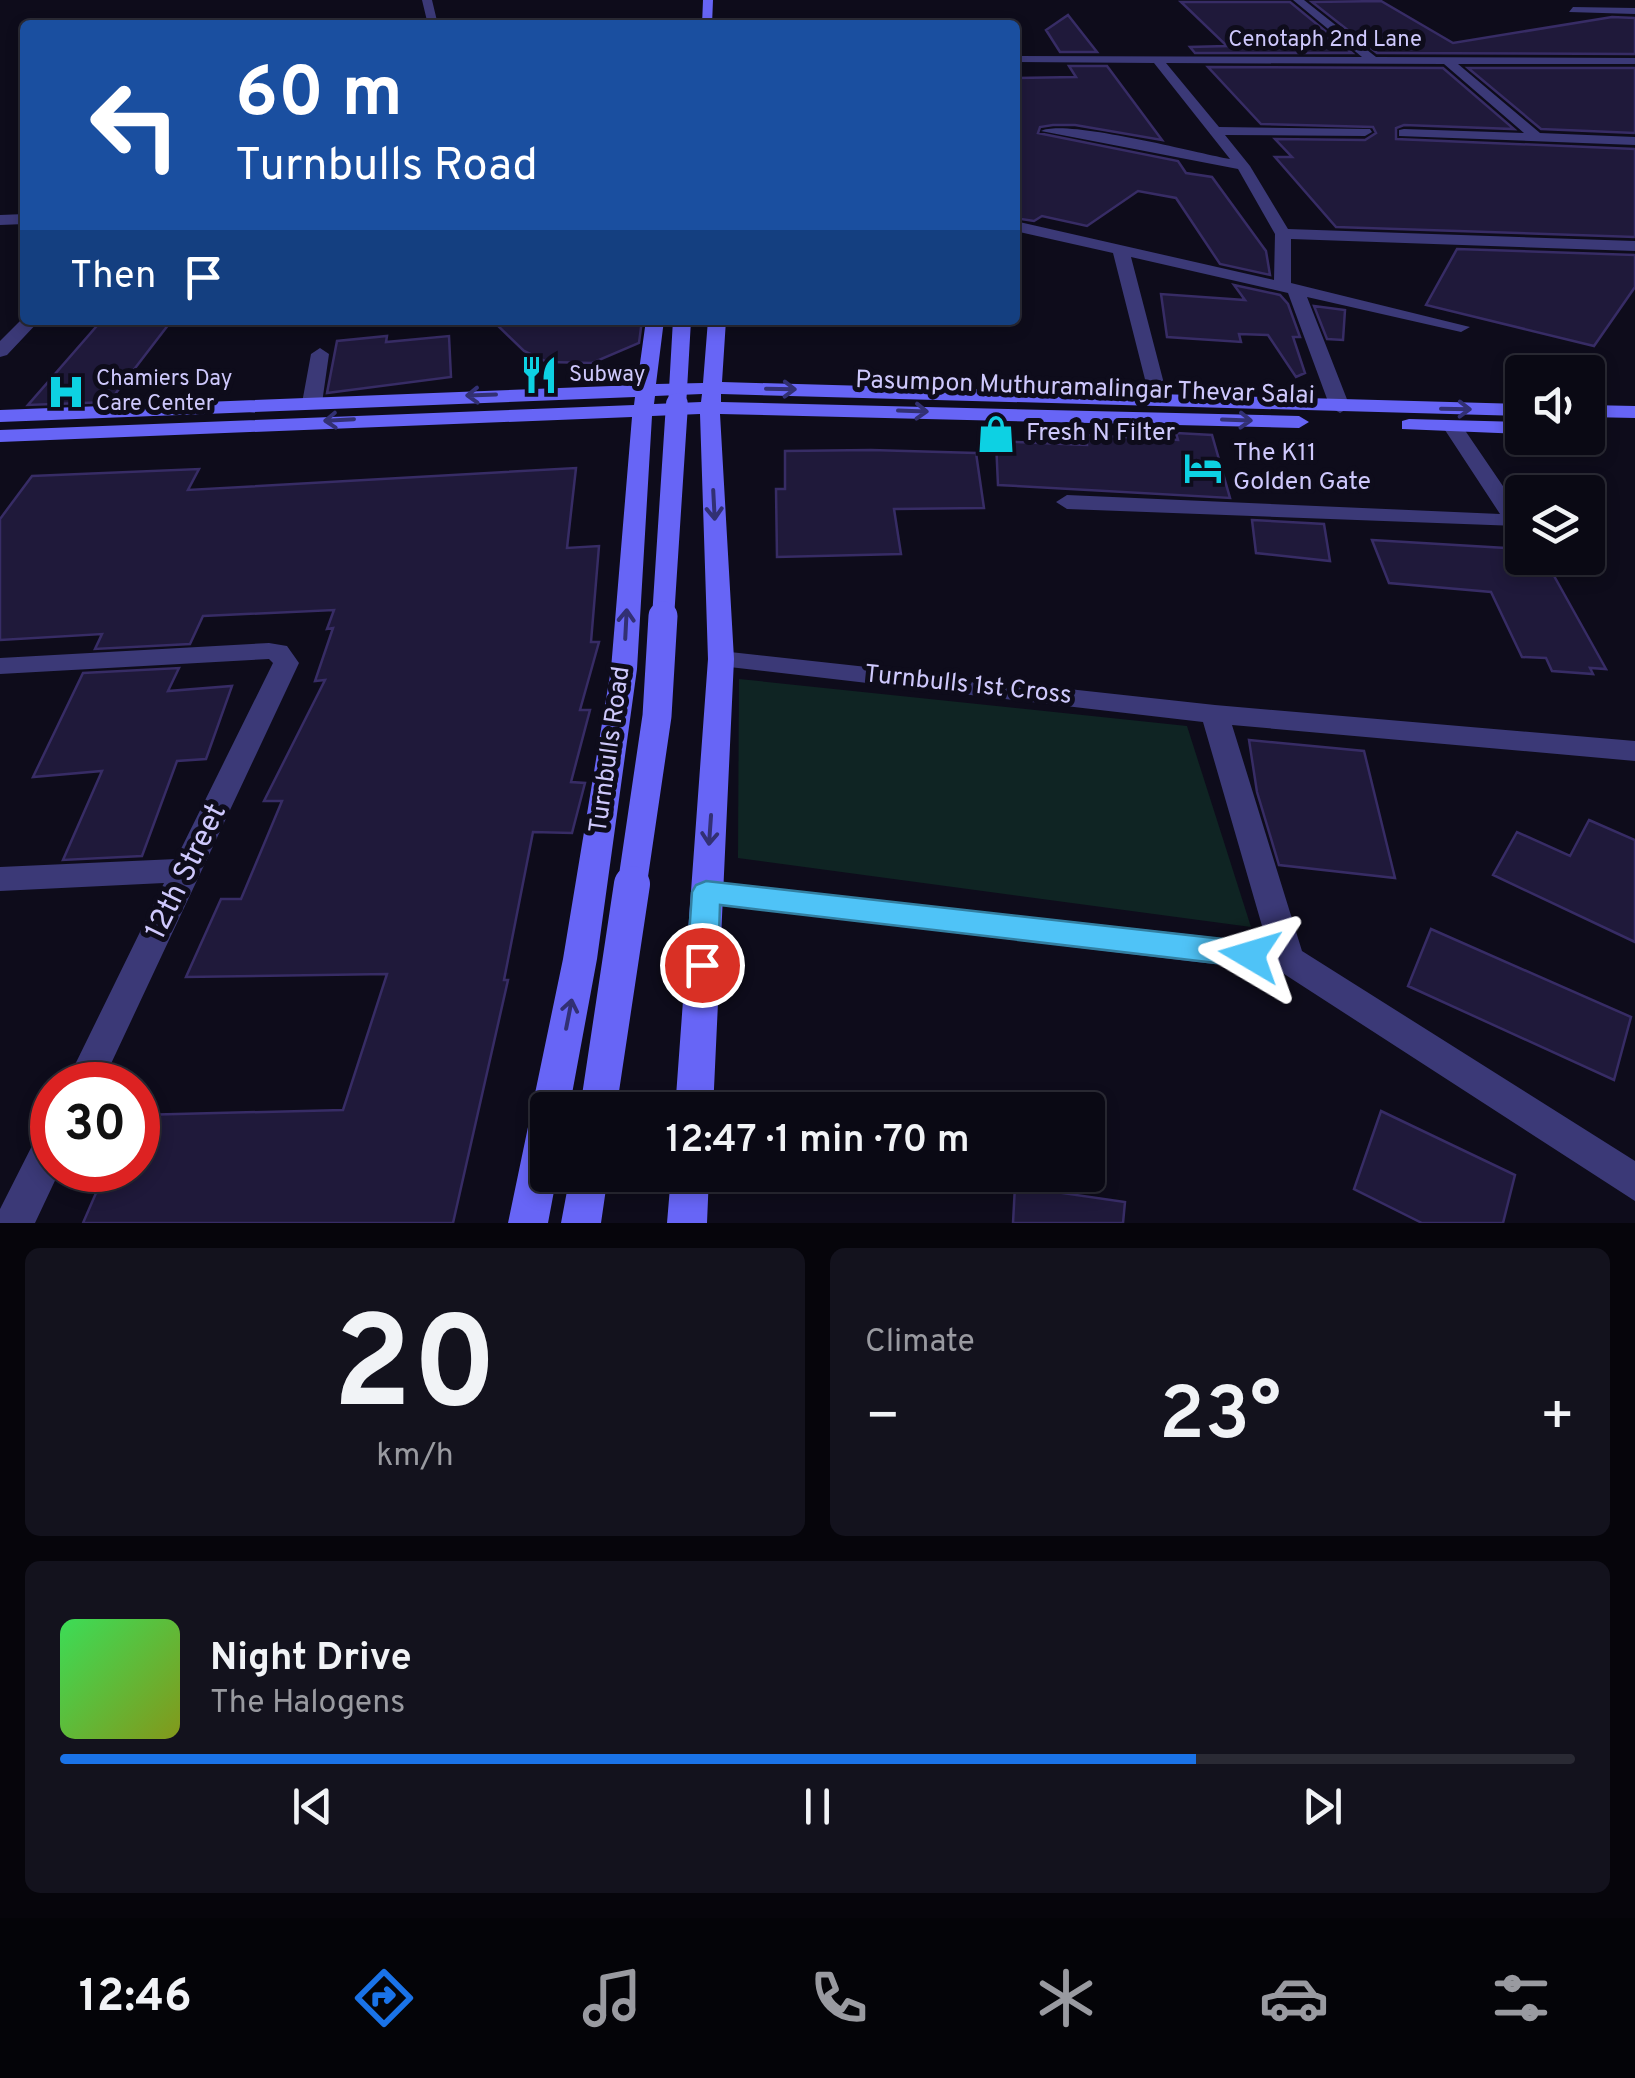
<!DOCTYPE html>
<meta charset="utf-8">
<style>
body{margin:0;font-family:Overpass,sans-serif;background:#13121d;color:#f1f3f6;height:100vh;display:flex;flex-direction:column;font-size:38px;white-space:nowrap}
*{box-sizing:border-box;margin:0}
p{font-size:32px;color:#999aa0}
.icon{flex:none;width:55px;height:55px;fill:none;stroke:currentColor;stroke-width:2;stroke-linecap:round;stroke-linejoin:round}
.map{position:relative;height:1223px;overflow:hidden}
.details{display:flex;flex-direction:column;gap:25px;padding:25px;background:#06050b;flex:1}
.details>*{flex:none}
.guide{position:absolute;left:20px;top:20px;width:1000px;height:305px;border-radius:10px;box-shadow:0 5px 15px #0003,0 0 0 2px #2a2a34;background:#1a4fa0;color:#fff;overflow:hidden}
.controls{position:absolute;left:1505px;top:355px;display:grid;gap:20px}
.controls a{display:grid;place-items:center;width:100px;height:100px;border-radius:10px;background:#0a0914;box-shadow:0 5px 15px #0003,0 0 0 2px #2a2a34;font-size:50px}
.speed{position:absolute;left:30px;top:1062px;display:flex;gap:20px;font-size:50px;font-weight:700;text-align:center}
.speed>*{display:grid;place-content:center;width:130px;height:130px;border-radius:50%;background:#0a0914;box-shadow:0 5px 15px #0003,0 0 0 2px #2a2a34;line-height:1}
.speed .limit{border:15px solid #d22;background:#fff;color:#111}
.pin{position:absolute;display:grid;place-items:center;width:85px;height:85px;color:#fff;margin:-42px;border:5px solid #fff;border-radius:50%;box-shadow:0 2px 10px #0007}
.me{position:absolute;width:110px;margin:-55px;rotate:277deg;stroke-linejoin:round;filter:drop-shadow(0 0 8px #0008)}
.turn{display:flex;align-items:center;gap:35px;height:210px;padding:0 50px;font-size:45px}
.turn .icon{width:130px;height:130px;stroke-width:2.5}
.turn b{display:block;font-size:70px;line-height:85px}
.then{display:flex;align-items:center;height:95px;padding:0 50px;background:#0003;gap:20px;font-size:38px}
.big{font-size:75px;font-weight:600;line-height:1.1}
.details .card{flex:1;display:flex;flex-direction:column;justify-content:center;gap:15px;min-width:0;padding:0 35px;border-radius:15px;background:#13121d}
.details .dial{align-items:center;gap:0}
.dial b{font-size:130px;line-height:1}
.song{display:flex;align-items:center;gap:30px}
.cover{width:120px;height:120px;border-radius:15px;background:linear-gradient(135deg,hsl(130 70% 55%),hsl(70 70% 35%))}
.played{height:10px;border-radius:5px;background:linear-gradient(90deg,#1a73e8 75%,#2a2a34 75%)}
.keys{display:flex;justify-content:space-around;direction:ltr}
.heat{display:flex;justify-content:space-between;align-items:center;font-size:55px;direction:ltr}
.details .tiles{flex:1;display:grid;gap:25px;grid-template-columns:1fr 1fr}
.card:last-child{grid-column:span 2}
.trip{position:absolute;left:530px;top:1092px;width:575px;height:100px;border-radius:10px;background:#0a0914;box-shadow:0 5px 15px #0003,0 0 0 2px #2a2a34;font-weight:600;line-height:100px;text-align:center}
.dock{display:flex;height:160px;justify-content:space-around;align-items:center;background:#040408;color:#999aa0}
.dock .icon{width:70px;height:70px}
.dock .on{color:#1a73e8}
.dock b{font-size:45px;color:#f1f3f6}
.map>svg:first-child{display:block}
</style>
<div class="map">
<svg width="1635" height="1223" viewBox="0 0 1635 1223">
<rect width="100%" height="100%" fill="#0e0c1b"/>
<path fill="#0f2423" d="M739,679L1187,726L1251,927L738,858Z"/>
<path fill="#1f193a" stroke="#372c65" stroke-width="2.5" d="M1381,1L1453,43L1612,17L1635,18V54L1377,53L1312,2Z
M1181,2H1290L1352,53H1195L1190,47L1227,46Z
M1068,15L1097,52H1060L1046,30Z
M1069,66H1107L1162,140L1075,125H1053L1040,127L1038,133L1178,161L1186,173L1212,177L1266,251L1270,275L1220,264L1176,198L1138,191L1087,226L1042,216L1034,221L1015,218V78L1076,77Z
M1208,67L1443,68L1514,129L1404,125L1396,128V139L1635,149V237L1336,227L1275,157H1292L1275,139L1365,140L1376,133L1373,127L1261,124Z
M1468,68H1635V133L1541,129Z
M1457,249L1635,255V287L1594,346L1426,305Z
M1234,285L1280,295L1288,304L1300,337H1293L1305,373L1296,377L1268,335L1239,334L1241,342L1167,337L1161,294L1245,300Z
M1314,306L1345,310L1343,340L1327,339Z
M102,320H172L109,402L28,405Z
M492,320H642L639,343L592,363L547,362L524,351Z
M387,336L386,342L449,336L451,377L327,393L337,341Z
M1176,433L1212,435L1230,498L998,485L996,441L1087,445L1086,435L1178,440Z
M871,450L976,453L984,508L894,509L901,554L777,557L776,489H785V451Z
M576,468L567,548L599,546L591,642H599L580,710H590L571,782L585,783L572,833L533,832L504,980H508L453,1223H83L106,1170H138V1115L343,1110L387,974L186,977L221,899H241L282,801H264L325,680L315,681L333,628L327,629L334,610L203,616L190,644L95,649L102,634L0,640V519L32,476L199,469L188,490Z
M1252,520L1324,524L1330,561L1256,553Z
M1372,540L1522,549V558H1544L1606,669L1590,668L1593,674L1552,671L1546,658L1522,657L1491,592L1389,583Z
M179,668L168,691L232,686L206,759L177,761L142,856L63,860L102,771L33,777L83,673Z
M1249,740L1364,751L1395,878L1279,865L1257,792Z
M1589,820L1635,840V942L1493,875L1517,832L1570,856Z
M1431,929L1631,1017L1614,1080L1408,986Z
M1381,1111L1515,1175L1503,1223H1422L1354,1189Z
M1015,1186L1125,1202L1123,1223H1013Z"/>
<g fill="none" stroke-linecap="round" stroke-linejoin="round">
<path fill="#3b3977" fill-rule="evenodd" d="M422,0H432L438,25H428Z
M1293,0H1304L1376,57L1635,58V64H1458L1540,133L1635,137V145L1399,136V130L1404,129L1524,133L1444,64L1166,63L1219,127L1370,129L1372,132L1365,136L1225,135L1250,166L1288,229L1635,241V251L1291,239V283L1470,327L1461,332L1307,297L1350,407L1340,413L1330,407L1288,293L1131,257L1168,399L1165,403H1151L1113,253L1015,231V221L1274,280L1275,234L1238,169L1041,131C1063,118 1198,153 1230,159L1154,63L1015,62V56L1362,57Z
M1573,7L1635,8V14L1569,12Z
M25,214V224L0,225V215Z
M25,316V320H40L7,355L0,357V341Z
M320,348L329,354L322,403L312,409L302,403L311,354Z
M1453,421L1460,423L1522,514L1517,526L1067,509L1056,502L1067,495L1500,514L1443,427Z
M269,643L287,646L299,663L101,1085H65L164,883L0,891V867L176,859L273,663L269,659L0,674V658Z
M721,651L1215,705L1635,741V761L1232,725L1302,951L1635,1161V1201L1281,972L696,902L691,893L696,884L707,881L1267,943L1203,722L712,665L708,659L712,653Z
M52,1128V1170H60L35,1223H0V1209L38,1134Z"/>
<path fill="#6765f6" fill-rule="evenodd" d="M703,0H713L712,25H702Z
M646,320H664L656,384L703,383L708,320H726L722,382L1522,404V416L721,394V402L1299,416L1309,422L1299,428L720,414L734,659L713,1110H675L708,659L700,414L652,416L637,669L597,959L569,1110H548V1175H557L548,1223H508L563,959L611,669L632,417L0,442V430L634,405L635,397L0,422V410L637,385ZM702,394L701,402L654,404L655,396Z
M1588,405L1635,406V418L1588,417Z
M1409,419L1522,422V434L1402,429V421Z
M570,1175H608L601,1223H561Z
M671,1175H709L707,1223H667Z"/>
<path stroke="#6765f6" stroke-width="18" d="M677,407L682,320"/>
<path stroke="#6765f6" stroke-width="22" d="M663,618L677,404"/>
<path stroke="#6765f6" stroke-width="29" d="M632,886L657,716L663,616"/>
<path stroke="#6765f6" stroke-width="36" d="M598,1110L632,884"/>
</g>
<defs><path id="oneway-shaft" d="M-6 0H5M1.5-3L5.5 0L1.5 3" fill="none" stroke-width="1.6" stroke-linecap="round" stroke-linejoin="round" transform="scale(2.5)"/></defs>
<g stroke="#323073">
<use href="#oneway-shaft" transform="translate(781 389) rotate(1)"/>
<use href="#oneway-shaft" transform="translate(481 395) rotate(178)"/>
<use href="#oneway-shaft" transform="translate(1456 409) rotate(1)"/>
<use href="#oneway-shaft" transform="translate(913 411) rotate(2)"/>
<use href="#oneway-shaft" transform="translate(339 420) rotate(177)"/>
<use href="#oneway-shaft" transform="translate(1237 420) rotate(2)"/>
<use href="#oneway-shaft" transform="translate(714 505) rotate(87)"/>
<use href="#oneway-shaft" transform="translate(626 624) rotate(-87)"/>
<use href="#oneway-shaft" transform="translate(710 830) rotate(94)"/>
<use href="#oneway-shaft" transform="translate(569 1014) rotate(-79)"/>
</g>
<path fill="#4fc3f7" stroke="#337fa1" stroke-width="2.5" d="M706,881L1250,942L1260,946L1265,955L1260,963L1250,967L720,905L718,965L713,974L702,977L691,974L687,965L692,892L696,885Z"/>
<defs>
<g id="restaurant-bare" transform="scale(3)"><path d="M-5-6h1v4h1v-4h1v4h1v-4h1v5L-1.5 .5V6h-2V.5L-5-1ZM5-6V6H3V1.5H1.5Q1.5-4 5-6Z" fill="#0dd1e3" stroke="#0e0c1b" stroke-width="2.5" paint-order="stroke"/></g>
<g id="hospital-bare" transform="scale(3)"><path d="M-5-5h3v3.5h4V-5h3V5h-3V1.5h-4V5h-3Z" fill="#0dd1e3" stroke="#0e0c1b" stroke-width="2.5" paint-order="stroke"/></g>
<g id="shop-bare" transform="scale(3)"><path d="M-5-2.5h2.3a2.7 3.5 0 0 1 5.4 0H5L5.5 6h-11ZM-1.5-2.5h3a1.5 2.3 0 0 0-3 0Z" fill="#0dd1e3" stroke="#0e0c1b" stroke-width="2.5" paint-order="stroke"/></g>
<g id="hotel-bare" transform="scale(3)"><path d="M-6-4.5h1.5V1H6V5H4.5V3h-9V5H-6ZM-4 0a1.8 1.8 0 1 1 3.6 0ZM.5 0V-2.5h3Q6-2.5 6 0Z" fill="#0dd1e3" stroke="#0e0c1b" stroke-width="2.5" paint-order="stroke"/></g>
</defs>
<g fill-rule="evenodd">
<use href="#restaurant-bare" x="539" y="375"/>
<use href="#hospital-bare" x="66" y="392"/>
<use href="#shop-bare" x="996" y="434"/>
<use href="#hotel-bare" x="1203" y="468"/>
</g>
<g text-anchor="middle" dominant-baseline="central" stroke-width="10" stroke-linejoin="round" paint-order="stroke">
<g font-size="22" fill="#cec8fc" stroke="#0e0c1b">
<text x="1325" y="40">Cenotaph 2nd Lane</text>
</g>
<g font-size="22" fill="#cec8fc" stroke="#0e0c1b" text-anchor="start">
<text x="569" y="375">Subway</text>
<text x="96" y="379">Chamiers Day<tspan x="96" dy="25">Care Center</tspan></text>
</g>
<g font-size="25" fill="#cec8fc" stroke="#0e0c1b">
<text transform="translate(1085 389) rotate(2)">Pasumpon Muthuramalingar Thevar Salai</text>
<text transform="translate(968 686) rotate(6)">Turnbulls 1st Cross</text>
<text transform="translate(611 750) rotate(-82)">Turnbulls Road</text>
</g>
<g font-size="25" fill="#cec8fc" stroke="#0e0c1b" text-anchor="start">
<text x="1026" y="434">Fresh N Filter</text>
<text x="1233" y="454">The K11<tspan x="1233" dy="29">Golden Gate</tspan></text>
</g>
<g font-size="30" fill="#cec8fc" stroke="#0e0c1b">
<text transform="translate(187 872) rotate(-64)">12th Street</text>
</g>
</g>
</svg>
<div class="controls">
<a><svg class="icon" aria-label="sound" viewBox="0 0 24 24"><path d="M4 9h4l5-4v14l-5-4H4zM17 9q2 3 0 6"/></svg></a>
<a><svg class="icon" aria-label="layers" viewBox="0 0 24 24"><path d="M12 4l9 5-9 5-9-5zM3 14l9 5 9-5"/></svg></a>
</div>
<div class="speed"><div class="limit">30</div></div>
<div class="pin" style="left:702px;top:965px;background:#d93025"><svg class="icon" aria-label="arrive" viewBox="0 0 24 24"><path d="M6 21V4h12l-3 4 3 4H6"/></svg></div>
<svg class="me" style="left:1250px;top:955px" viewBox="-20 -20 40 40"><path d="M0-17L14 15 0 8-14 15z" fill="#4fc3f7" stroke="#fff" stroke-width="4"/></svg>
<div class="trip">12:47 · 1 min · 70 m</div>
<div class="guide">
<div class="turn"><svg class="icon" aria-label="left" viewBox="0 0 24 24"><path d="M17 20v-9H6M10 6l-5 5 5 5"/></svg><div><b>60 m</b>Turnbulls Road</div></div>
<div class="then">Then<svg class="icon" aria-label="arrive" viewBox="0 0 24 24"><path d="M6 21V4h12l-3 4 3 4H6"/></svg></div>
</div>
</div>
<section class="details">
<div class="tiles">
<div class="card dial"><b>20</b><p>km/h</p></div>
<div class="card"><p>Climate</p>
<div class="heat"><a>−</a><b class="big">23°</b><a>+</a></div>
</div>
<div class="card">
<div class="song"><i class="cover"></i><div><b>Night Drive</b><p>The Halogens</p></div></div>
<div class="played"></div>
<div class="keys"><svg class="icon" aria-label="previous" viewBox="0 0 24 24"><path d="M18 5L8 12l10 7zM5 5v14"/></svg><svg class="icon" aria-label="pause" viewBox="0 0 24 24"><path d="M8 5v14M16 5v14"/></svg><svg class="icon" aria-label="next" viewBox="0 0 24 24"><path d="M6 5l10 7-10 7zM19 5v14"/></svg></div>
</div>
</div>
</section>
<nav class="dock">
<b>12:46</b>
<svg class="icon on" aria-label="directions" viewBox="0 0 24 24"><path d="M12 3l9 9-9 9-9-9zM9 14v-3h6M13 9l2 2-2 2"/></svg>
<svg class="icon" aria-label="music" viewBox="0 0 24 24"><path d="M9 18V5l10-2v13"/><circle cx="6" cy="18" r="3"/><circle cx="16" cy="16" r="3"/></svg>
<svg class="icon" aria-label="phone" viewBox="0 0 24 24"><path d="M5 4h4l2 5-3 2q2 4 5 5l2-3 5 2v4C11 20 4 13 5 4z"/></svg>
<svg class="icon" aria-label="climate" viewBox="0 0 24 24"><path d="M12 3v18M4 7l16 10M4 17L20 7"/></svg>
<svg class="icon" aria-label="car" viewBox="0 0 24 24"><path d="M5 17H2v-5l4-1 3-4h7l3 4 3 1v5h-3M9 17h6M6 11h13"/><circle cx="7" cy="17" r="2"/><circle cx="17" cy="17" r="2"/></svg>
<svg class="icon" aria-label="filters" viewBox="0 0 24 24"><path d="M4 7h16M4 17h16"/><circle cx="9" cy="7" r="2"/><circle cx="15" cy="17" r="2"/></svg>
</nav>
